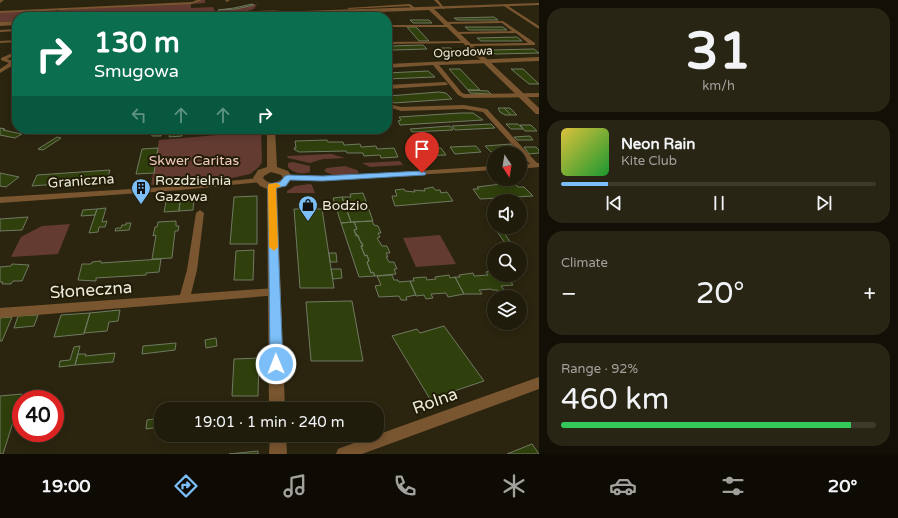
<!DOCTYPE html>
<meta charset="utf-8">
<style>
body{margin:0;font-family:"Varela Round",sans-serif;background:#282514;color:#f1f3f6;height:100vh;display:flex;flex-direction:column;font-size:15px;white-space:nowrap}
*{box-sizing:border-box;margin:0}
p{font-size:13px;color:#a2a19d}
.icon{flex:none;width:22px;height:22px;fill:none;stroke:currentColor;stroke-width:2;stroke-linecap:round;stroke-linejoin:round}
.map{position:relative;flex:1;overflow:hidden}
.details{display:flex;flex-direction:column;gap:8px;padding:8px;background:#120f06;width:359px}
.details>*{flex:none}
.banner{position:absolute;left:12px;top:12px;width:380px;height:122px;border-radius:16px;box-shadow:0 2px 10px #0003,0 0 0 1px #3d3a2c;background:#0b6e4f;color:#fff;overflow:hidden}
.needle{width:26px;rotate:168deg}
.fabs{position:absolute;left:487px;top:146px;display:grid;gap:8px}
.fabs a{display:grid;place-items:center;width:40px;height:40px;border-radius:50%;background:#201c0b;box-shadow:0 2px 10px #0003,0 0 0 1px #3d3a2c;font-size:20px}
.speed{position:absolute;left:12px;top:390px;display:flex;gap:8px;font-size:20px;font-weight:700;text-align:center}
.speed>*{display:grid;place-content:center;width:52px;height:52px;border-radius:50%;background:#201c0b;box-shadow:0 2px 10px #0003,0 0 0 1px #3d3a2c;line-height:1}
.speed .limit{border:6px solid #d22;background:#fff;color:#111}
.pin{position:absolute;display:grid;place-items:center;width:34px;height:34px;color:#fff;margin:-41px -17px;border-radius:50% 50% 50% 0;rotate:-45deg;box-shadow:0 0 4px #0007}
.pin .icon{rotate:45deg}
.me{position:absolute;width:44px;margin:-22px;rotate:359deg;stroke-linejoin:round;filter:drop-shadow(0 0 3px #0008)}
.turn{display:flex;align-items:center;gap:14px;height:84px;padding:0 16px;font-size:18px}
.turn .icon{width:52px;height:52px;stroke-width:2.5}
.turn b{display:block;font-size:28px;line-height:34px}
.lanes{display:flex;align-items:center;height:38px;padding:0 16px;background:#0003;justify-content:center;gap:20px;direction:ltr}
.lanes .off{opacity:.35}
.big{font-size:30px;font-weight:600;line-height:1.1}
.details .tile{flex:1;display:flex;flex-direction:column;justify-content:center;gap:6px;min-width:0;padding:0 14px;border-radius:16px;background:#282514}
.details .dial{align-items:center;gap:0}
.dial b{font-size:52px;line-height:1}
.song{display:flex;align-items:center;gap:12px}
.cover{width:48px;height:48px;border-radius:6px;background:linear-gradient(135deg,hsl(50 70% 55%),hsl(130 70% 35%))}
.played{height:4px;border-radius:2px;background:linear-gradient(90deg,#7bbef8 15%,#3d3a2c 15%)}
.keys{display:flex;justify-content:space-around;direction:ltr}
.heat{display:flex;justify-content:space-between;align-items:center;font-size:22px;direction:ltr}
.charge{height:6px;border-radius:3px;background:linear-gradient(90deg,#34c759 92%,#3d3a2c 0)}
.trip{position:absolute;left:154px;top:402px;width:230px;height:40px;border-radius:16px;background:#201c0b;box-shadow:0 2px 10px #0003,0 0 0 1px #3d3a2c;font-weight:600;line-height:40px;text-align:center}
.menu{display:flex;height:64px;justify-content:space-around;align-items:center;background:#0d0b04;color:#a2a19d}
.menu .icon{width:28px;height:28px}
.menu .on{color:#7bbef8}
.menu b{font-size:18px;color:#f1f3f6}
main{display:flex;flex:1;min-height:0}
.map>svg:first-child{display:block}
</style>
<main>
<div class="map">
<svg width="539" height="454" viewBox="0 0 539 454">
<rect width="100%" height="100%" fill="#2b250f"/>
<path fill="#633b31" d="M203,0H205V3L191,4V8L213,7L215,11L236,9L257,4L254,9L244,12L243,14L203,17L199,16L215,12L164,13L156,17H114L115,14L55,16L59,10L193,3Z
M56,10L51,17H17V21L0,22V12Z
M241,129H261L262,162L259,167L250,174L232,178L151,185L159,140L241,133Z
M331,154L345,158L323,159L310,163L288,158L287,156Z
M400,161L403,165L370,167L362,163Z
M293,162L310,166V172C302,175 293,173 288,167V163Z
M345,166L357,170L359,173C351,176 330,178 324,170L327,168Z
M310,184L312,185L315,193H287V191L295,186Z
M70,224L58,254L11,257L21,237L42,226Z
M440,235L456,264L416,267L403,238Z"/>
<path fill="#30400c" stroke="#707962" d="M252,4L254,5L236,9L218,10L234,8Z
M494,17L498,20H457L454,18Z
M410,20H429L432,23H413Z
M407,27H416L429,41H419Z
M465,27H503L507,30H469Z
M517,37L522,41H481L477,38Z
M423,45L427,49L393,50L390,46Z
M441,48H451L459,56H449Z
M534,49L539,53L495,54L491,50Z
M449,69H460L480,90H468Z
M511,69H523L539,84H529Z
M428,71L435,77L387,79V73Z
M468,90L488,91L491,94L470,93Z
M439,92L446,93L452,99L394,103L388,96Z
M498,108H504L511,115H505L500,112Z
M504,108H510L517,115H511Z
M460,113H473L483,120L400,125L398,121L401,120L399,117Z
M491,124L495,128L455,130L452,126Z
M506,124H518L523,129H511Z
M520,125H531L537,131H525Z
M450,126L453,130L412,132L410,129Z
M0,128L5,129L3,130L22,134L15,138L0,135Z
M152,130L161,131V136H152Z
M170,133H182V136L169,137Z
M530,136L533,140H517L514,137Z
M57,137L61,138L43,150L38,149Z
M327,140L328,142H343L344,145L360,144L361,147L376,146L377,149L394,148L398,157L381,158L380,155L364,156L363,153H347L346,151L299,152L295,150L294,148H296L295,141Z
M511,144L517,151L491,152L485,146Z
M476,146L481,152L455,154L450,147Z
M524,147H536L539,150V153L529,154Z
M158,148L154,173L136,174L142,149Z
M441,148L446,155L418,156L414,150Z
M110,170L107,180L32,186L37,175Z
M0,173L19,177L6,187L0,186Z
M501,184H515L518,187H524L533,196L480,199L473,189H479L477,187Z
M433,187L435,190H440L441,193L447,192L453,201L395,206L393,200L392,196H397L395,190L404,189L405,191L415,192L414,190L425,191L424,189Z
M363,193L373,221L351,222L342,197H351L350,194Z
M257,196V244H230L234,197Z
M342,197L351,222L341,223L333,198Z
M194,200L193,210L179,211L180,201Z
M180,201L179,211L164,212L166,202Z
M106,208L102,222L107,221L105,227H99L98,232L89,233L97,209Z
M97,209L95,215L81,216L83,210Z
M294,209H322L334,288H300Z
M28,217L22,230L0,231V219Z
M176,221V226H179L178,231H175L172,258L152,259L156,235L153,236L155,227H157L158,222Z
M372,221L374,225L378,226L381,233H378L380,237L377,238L382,246H387L390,253H386L388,257H386L389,262H394L397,269H394L396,274L375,276L373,272L371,273L367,262L369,261L367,255L365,256L361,246H363L354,230L357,229L354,222Z
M354,222L357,229L354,230L356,236L358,235L361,243H362L363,246H361L365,256L367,255L369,261L367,262L371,273L373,272L375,276L359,277L341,223Z
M126,223H131L129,230L115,231L116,228H121L122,225H126Z
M496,230H502L511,243H505Z
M254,250L253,280H234L236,251Z
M329,253H336L337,262H330Z
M161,259L159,272L146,273V275L96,278V281L78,280L82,264H91L92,262L101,261V263Z
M12,264L29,265L22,281H13L11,284H2L3,282H0V267L11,266Z
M487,266H494V275H511L515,281L511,282L513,285L501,286L505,291L499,292L497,290H492L491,289L479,290L482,294H464L455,277H460L459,275L473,273L474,276L488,275L486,272L490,271Z
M331,269H341L342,278L333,279Z
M392,275L394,280H398L399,282L410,281L416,295L406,297L407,300H401L399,296L379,297L375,286L381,285L377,276Z
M449,275L450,278L455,277L464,294L448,297L446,293L431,294L433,298L426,299L424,295L416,296L410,281H414L413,278L426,277L427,280L436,279L435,277Z
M352,301L363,361H311L306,302Z
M120,310L118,321L109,322L107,331L84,333L90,313Z
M90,313L84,334L54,337L61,315Z
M38,315L34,326L14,328L18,316Z
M12,317L2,341H0V318Z
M444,326L484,381L430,399L392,336L417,329L420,333Z
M216,338L217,346L206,348L205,340Z
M176,343L175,350L142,354L143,346Z
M80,346L75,365L59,367L60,361L70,360L74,347Z
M115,353L113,362L75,365L78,354H86L85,356Z
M259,358L258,396H232L234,359Z
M22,394L3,454H0V396Z
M161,418V427L146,429L147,420Z
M532,444L539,454H507Z
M258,451V454H229Z"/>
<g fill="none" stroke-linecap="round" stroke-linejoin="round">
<path fill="#795530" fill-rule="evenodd" d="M0,0H4L0,3Z
M197,0H203L192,4L0,13V11L192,2Z
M226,0H230L227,2L225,1Z
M434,0H438L445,9H443Z
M410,4L415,8V10H413L409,6L349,9L347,8Z
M505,4L539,26V29L504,6Z
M503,21L535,43V45L469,46L467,45V44L528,43L516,33L457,34L455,33L457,32L512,31L502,23L446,24L444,23L446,22Z
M387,25H448L450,26L448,27H387Z
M17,29V31L0,32V30Z
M17,40V42L0,43V41Z
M467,41V43H465L387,44V42Z
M17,51V54L7,59L15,62V64L0,73V69L9,63L1,60V58Z
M539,57V61L439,65L462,93L465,94L539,93V97L464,98L458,95L433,65L387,68V64Z
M445,82L448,84L447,85L387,89V85Z
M387,98L389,99L393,105L401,107L464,105L487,109L537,163H539V167L520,169V165L530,164L483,112L464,109L401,111L389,107L387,105Z
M494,166V170L322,181L288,180L284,178L288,176L322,177Z
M259,178L263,180L262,182L181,190L0,203V197L181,186Z
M200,210L204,213L197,270L191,294L275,288L279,289L280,292L279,295L0,318V308L180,295L187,270L196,213Z
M539,377V389L362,454H336L338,449L343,447Z"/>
<path fill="#795530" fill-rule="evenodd" d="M539,3V5L434,9L539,108V114H536L429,10L302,15L270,17L280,14C258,12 235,17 212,17L215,15C237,14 259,9 281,11L284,13L282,14L302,11Z
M17,21V25L0,26V22Z
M267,129H275L277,167L288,171L293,178L286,185L277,189L285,409H269L267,189L260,186L253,178L258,170L267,167ZM271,172L281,175L283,178C276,184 269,185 263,178L264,176Z
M270,435H286L287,454H269Z"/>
</g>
<path fill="#7bbef8" stroke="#507ca1" d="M422,171L426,173L425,175L322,181L290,180L286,186L276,188L283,364L281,368L276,370L272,368L270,364L268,186L269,184L280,182L285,176L288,175L322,176Z"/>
<path fill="#f59e0b" d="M277,183L281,186L276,188L278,247L274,251L269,247L268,186L269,184Z"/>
<defs>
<g id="building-pin" transform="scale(1)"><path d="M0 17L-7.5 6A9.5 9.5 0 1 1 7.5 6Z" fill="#7bbef8" stroke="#211c06"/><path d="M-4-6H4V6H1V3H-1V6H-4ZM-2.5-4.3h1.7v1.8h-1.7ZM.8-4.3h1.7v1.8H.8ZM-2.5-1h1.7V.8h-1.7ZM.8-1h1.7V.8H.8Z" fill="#111"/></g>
<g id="shop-pin" transform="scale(1)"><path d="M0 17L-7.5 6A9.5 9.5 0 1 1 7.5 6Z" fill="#7bbef8" stroke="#211c06"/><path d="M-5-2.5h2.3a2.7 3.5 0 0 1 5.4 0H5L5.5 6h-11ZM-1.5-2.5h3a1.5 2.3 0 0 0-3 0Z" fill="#111"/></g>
</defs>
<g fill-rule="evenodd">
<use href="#building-pin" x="141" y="188"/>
<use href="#shop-pin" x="308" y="205"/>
</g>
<g text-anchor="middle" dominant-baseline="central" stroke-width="4" stroke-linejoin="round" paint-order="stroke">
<g font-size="12" fill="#edeadc" stroke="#211c06">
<text transform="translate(463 52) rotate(-3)">Ogrodowa</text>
</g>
<g font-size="14" fill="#f2c8bd" stroke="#211c06">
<text x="194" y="160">Skwer Caritas</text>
</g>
<g font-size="14" fill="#edeadc" stroke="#211c06" text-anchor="start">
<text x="155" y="180">Rozdzielnia<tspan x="155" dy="16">Gazowa</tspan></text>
<text x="322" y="205">Bodzio</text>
</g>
<g font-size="14" fill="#edeadc" stroke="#211c06">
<text transform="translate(81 181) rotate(-4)">Graniczna</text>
</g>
<g font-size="17" fill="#edeadc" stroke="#211c06">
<text transform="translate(91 290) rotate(-4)">Słoneczna</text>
<text transform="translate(435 401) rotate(-20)">Rolna</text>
</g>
</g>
</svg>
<div class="fabs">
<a><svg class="needle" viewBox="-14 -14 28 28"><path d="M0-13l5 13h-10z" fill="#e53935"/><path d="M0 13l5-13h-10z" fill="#a2a19d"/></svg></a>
<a><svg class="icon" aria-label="sound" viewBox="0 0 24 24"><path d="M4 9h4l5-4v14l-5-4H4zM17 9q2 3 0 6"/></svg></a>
<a><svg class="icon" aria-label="search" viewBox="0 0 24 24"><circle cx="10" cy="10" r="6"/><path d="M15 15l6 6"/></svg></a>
<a><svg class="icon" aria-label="layers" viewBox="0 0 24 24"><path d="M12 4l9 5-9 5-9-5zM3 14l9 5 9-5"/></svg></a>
</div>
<div class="speed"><div class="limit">40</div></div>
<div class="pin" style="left:422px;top:173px;background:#d93025"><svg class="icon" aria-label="arrive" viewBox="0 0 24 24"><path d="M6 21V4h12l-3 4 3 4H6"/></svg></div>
<svg class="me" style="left:276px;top:364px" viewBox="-20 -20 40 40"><circle r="17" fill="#7bbef8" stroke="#fff" stroke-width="3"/><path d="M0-11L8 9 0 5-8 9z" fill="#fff"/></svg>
<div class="trip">19:01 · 1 min · 240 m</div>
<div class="banner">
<div class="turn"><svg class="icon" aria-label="right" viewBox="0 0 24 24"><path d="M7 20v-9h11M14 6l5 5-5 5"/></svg><div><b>130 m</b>Smugowa</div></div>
<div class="lanes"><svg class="icon off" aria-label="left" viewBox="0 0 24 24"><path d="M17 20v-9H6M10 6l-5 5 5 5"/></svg><svg class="icon off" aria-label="ahead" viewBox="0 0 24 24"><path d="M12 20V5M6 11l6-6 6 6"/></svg><svg class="icon off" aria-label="ahead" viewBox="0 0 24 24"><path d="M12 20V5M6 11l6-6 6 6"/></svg><svg class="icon" aria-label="right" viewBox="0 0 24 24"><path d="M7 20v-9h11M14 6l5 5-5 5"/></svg></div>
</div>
</div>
<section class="details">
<div class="tile dial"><b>31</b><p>km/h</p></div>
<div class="tile">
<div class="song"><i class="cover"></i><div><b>Neon Rain</b><p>Kite Club</p></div></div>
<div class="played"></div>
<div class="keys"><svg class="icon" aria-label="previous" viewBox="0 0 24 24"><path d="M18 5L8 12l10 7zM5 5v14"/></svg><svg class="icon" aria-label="pause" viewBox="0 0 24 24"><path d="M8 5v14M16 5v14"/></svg><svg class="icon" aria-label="next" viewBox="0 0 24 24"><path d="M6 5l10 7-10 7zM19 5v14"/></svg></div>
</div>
<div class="tile"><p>Climate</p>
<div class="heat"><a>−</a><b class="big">20°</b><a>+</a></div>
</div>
<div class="tile"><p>Range · 92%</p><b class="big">460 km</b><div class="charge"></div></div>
</section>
</main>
<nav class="menu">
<b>19:00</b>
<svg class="icon on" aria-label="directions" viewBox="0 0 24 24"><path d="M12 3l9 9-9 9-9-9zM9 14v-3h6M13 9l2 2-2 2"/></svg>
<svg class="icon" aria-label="music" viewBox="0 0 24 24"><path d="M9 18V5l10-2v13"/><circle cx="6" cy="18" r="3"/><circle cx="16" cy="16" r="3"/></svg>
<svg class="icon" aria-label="phone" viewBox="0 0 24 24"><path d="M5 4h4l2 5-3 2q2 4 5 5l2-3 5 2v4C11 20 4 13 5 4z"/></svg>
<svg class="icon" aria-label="climate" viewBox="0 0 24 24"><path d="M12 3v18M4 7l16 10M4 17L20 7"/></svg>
<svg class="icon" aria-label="car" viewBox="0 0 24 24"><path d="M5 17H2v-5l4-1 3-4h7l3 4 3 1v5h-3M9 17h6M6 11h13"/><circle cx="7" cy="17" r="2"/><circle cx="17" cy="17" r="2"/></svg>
<svg class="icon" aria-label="filters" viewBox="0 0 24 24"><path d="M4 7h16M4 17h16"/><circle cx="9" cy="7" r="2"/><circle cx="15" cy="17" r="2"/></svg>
<b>20°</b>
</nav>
